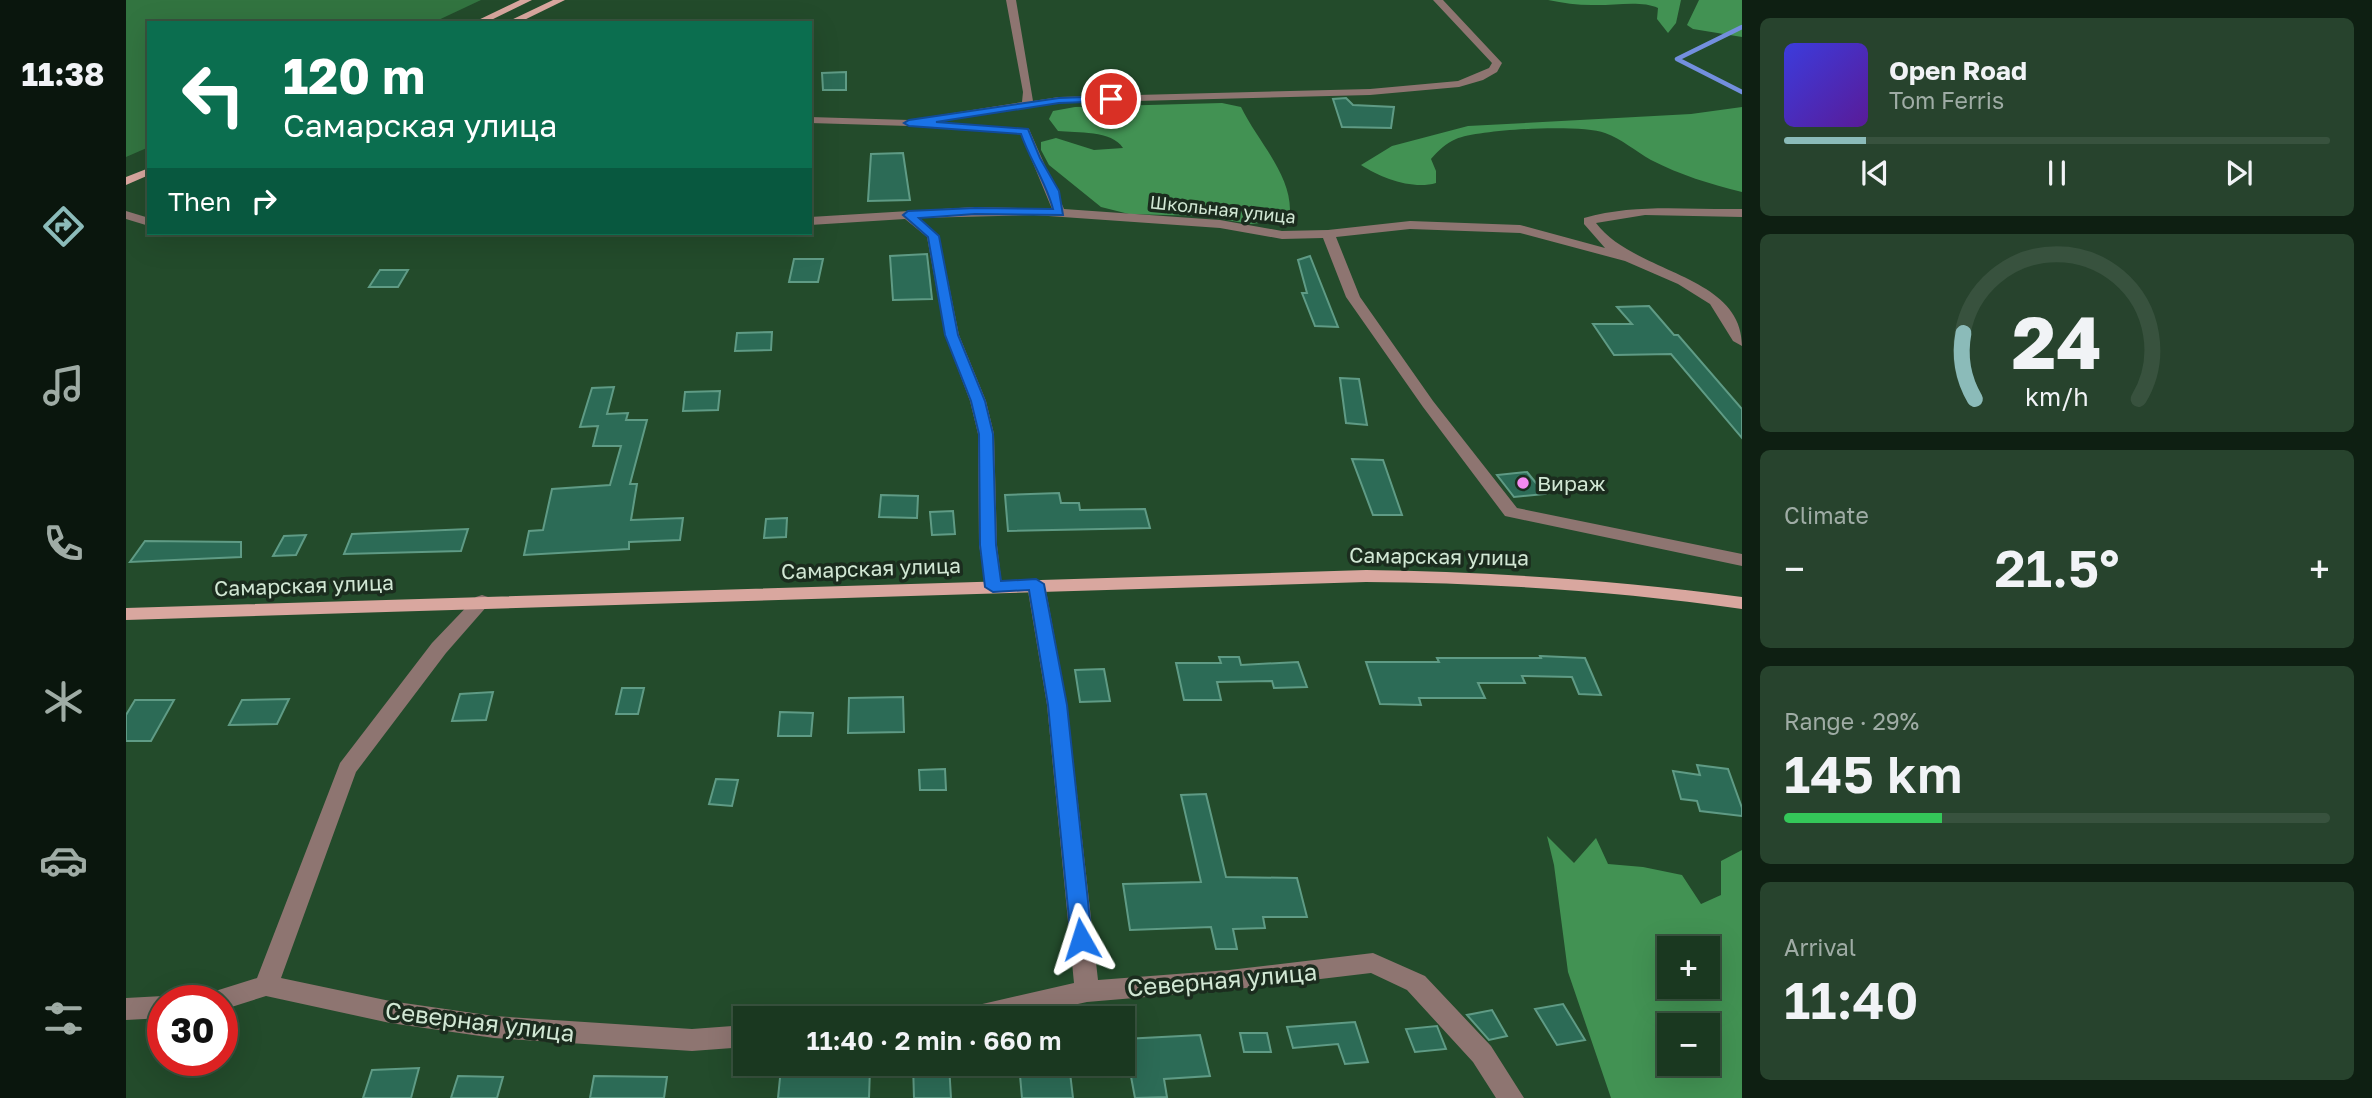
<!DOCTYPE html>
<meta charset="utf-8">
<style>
body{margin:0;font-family:"Golos Text",sans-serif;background:#27432d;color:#f1f3f6;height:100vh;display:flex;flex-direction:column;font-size:26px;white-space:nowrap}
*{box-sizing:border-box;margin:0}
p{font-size:23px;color:#9faca5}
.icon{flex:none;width:38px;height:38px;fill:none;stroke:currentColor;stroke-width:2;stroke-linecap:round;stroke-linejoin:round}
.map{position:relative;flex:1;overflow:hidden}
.drawer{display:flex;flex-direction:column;gap:18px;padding:18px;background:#0e1f12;width:630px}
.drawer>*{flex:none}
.top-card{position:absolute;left:21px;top:21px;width:665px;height:214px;border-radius:0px;box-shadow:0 7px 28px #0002,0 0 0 2px #38523e;background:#0b6e4f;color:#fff;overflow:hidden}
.buttons{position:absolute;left:1531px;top:936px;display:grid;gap:14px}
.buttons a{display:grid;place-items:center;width:63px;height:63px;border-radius:0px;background:#1a3820;box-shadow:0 7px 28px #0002,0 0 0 2px #38523e;font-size:35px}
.speed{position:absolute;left:21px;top:985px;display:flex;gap:14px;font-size:35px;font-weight:700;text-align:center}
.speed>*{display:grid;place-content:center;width:91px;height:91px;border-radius:50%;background:#1a3820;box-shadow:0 7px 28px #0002,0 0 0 2px #38523e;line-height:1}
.speed .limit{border:10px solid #d22;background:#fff;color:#111}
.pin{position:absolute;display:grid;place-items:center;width:60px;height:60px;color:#fff;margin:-30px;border:4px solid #fff;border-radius:50%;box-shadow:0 2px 7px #0007}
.me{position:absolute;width:77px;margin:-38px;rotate:354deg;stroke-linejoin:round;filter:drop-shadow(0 0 5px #0008)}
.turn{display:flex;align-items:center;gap:24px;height:147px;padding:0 21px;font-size:32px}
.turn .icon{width:91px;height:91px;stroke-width:2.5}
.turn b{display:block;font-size:49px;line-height:60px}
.then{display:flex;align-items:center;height:66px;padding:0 21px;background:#0003;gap:14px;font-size:26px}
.big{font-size:52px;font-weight:600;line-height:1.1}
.drawer .tile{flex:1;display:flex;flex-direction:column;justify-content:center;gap:10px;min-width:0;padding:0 24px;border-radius:10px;background:#27432d}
.drawer .dial{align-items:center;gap:0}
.dial svg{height:182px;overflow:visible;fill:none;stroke:#38523e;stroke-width:7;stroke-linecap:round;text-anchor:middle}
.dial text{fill:#f1f3f6;stroke:none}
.song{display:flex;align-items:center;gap:21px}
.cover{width:84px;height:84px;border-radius:10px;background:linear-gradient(135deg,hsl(240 70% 55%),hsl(270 70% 35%))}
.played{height:7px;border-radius:4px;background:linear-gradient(90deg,#8bbbb9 15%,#38523e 15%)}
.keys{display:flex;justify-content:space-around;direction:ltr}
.heat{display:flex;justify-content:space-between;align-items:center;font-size:38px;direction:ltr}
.charge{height:10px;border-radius:5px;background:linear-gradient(90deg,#34c759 29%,#38523e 0)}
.trip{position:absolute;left:607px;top:1006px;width:402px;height:70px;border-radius:0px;background:#1a3820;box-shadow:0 7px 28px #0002,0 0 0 2px #38523e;font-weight:600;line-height:70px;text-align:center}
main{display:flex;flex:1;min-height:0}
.tabs{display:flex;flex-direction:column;width:126px;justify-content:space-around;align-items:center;background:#0a160d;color:#9faca5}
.tabs .icon{width:49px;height:49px}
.tabs .current{color:#8bbbb9}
.tabs b{font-size:32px;color:#f1f3f6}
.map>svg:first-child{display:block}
</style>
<main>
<nav class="tabs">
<b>11:38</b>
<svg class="icon current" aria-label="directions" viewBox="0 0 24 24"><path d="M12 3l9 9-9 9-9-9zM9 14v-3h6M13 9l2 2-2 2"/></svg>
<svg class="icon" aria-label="music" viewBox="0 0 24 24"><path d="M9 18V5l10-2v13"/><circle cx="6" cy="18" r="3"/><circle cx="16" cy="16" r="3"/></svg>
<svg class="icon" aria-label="phone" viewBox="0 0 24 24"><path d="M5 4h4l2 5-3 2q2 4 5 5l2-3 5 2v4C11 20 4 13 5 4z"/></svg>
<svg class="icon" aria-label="climate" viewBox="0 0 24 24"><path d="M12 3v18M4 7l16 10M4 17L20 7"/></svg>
<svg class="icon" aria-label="car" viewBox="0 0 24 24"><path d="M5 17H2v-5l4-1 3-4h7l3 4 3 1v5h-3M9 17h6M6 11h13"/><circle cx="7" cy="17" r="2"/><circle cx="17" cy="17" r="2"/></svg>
<svg class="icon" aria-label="filters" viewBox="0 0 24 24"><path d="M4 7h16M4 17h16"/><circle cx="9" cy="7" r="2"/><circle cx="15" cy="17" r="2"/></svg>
</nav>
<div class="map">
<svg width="1616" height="1098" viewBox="0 0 1616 1098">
<rect width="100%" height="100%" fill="#234b2b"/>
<path fill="#327440" d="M0,0H355L306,23H23V147L0,157Z"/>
<path fill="#429253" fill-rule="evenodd" d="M1422,0H1555L1550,23L1542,33L1531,19L1532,8C1515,0 1486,6 1466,5C1451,5 1437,3 1422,0Z
M1573,0H1616V37L1567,29L1561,25Z
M1096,103L1115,107C1131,140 1164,173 1164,210L1151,221L1125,224L1077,216L1003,214L975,207L923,165L915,150V142L930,138L968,150L997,148C986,130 951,133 932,131L923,119L927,111L949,107Z
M1616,107V192C1584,184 1554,175 1525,160C1509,151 1496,139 1479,133C1454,124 1355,129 1330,139C1320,143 1312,151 1305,159L1310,171V183C1287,190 1255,178 1235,165L1266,146L1342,126L1565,114Z
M1421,836L1448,863L1470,838L1482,864L1517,867L1556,875L1575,904L1595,895V861L1616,850V1098H1485L1442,972L1428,865ZM1582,948V987H1544V948ZM1544,1026H1582V1064H1544Z"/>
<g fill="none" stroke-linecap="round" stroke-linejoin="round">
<path stroke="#738fde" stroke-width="4.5" d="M1616,27L1551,59L1616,92"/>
</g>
<path fill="#2c6b56" stroke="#5f9b85" stroke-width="2" d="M720,72V90H697L696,73Z
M1220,98L1227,105L1268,107L1265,128L1216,127L1207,99Z
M777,153L784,200L742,201L745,154Z
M801,254L806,299L767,300L764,256Z
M1184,256L1212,327L1189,326L1176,293H1181L1172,260Z
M668,259H697L692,282H663Z
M254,270H282L272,287H243Z
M1523,306L1548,335H1552L1616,409V438L1545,354L1488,355L1467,324H1506L1491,307Z
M646,332L645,350L609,351L611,333Z
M1214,378L1233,379L1241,425L1220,423Z
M488,387L481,414L502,413L500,420H521L504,484H511L505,520L557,518L554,540L503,542V549L398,555L403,531L417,530L426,489L484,485L495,446H467L472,426L454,427L466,388Z
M594,391L592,410L557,411L559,392Z
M1226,459L1257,460L1276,515H1247Z
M1401,472L1419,494L1388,497L1371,475Z
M933,493L935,503H953L954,510L1019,509L1024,528L882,531L879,495Z
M755,495L792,496L791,518L753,517Z
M827,511L829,534L806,535L804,512Z
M661,518L660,537L638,538L640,519Z
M342,529L335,551L218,554L226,534Z
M180,535L170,555L147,556L158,536Z
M19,541L115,542V557L4,562Z
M1414,656L1459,658L1475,695L1453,694L1446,677L1396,676L1399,683H1352L1359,698H1293L1295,705L1254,704L1240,662H1313L1311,658H1415Z
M1093,657H1113L1115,665L1172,662L1181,687L1148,688L1146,681L1091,682L1095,700H1058L1050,663H1095Z
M978,669L984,701L954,702L949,670Z
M496,688H518L512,714H490Z
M367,692L360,720L326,721L334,694Z
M777,697L778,732L722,733L723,698Z
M163,699L151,724L103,725L116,700Z
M9,700H48L25,741H0V715Z
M654,712L687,713L685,736H652Z
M1571,765L1602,769L1616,808V816L1574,811L1571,801L1555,799L1547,771L1574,775Z
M819,769L820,790H794L793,770Z
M590,779L612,780L606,806L583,804Z
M1080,794L1100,877L1171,878L1181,917H1137L1139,928L1107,929L1111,949H1090L1085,927L1004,930L997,884L1075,882L1055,795Z
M1437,1004L1459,1040L1431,1045L1409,1009Z
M1366,1010L1381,1036L1363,1040L1341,1015Z
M1229,1022L1242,1062L1219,1064L1212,1044L1167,1048L1161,1027Z
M1311,1026L1320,1049L1289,1052L1280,1029Z
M1114,1033H1141L1145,1052H1118Z
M1074,1035L1084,1076L1038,1079L1041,1097L1009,1098L998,1039Z
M787,1064H823L825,1098H788Z
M893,1064H943L947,1098H896Z
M293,1068L285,1098H237L246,1070Z
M655,1068H744L743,1098H652Z
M332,1076L377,1077L371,1098H325Z
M468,1076L541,1077L538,1098H464Z"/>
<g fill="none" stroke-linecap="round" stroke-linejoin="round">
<path fill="#8e7571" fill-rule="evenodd" d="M880,0H890L907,101L933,97L1244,89L1332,81L1363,68L1366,63L1307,0H1317L1376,63L1371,72L1357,80L1333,87L1244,95L933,103L783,126L684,123V117L783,120L896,102L897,92Z
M811,123L903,129L938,209L1094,220L1156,231L1202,230L1284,221L1394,225L1479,248L1458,224V218C1510,203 1562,210 1616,209V217L1519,215L1470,223C1508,274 1616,274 1616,346L1607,341L1584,304L1552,284L1499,261L1394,233L1284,229L1210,237L1234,297L1307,401L1391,508L1616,554V566L1379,516L1297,407L1220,297L1197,238L1156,239L1094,228L908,215L793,218L813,236L833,335L860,401L868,434L871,545L876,587L867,593L861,591L853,545L852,434L844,401L819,335L801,237L779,219L684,225V217L849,207L926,209L895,134L807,128V124Z
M0,211L23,218V226L0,219Z
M910,579L919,585L941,705L972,980L1103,970L1247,953L1299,976L1365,1046L1398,1098H1370L1347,1062L1281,990L1245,973L1103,990L961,1002L888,1018H809L812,1010L852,1005L948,983L921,705L901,585Z
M356,595L362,597L365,601L362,605L320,653L230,772L155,978L264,1001L368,1016L566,1029L620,1025V1047L566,1051L368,1038L264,1023L140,996L96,1010V1001H80L83,993L131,978L214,763L306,643L350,597Z
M37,996L46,1001H37V1018L0,1020V998Z"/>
<path fill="#d9a79f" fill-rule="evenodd" d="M394,0H406L359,23H346Z
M427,0H439L392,23H379Z
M23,168V175L0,185V177Z
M1240,570C1366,572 1491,580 1616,597V609C1491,591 1366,583 1240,582L0,620V608Z"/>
</g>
<path fill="#1a73e8" stroke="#114b97" stroke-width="2" d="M985,96L988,97V101L933,103L810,122L902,129L914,158L933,191L937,215L849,214L793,218L813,236L832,335L859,401L867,434L870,545L875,581L910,579L918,584L941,705L966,939L963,945L955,948L948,945L945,939L922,705L903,590L867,592L859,587L854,545L853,434L845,401L819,335L802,237L777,215L782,211L849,208L927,209C920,182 904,160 895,134L783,126L778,123L783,120L933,98Z"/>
<circle fill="#f489f0" stroke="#1b2c1e" stroke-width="2.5" cx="1397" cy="483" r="7"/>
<g text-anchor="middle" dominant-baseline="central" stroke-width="7" stroke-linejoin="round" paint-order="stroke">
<g font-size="18" fill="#d1e7d4" stroke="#1b2c1e">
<text transform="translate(1097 209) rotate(6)">Школьная улица</text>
</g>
<g font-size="21" fill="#d1e7d4" stroke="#1b2c1e" text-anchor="start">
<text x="1411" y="483">Вираж</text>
</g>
<g font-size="21" fill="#d1e7d4" stroke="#1b2c1e">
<text transform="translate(1313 556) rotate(1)">Самарская улица</text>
<text transform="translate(745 568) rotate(-2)">Самарская улица</text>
<text transform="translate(178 585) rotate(-2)">Самарская улица</text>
</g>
<g font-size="24" fill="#d1e7d4" stroke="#1b2c1e">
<text transform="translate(1096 979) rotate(-5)">Северная улица</text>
<text transform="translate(354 1021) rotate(7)">Северная улица</text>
</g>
</g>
</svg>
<div class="buttons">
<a>+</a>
<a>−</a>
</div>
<div class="speed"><div class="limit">30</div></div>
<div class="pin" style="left:985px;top:99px;background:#d93025"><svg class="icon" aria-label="arrive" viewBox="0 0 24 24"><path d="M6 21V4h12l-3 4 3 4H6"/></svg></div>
<svg class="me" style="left:955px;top:939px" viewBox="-20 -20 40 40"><path d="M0-17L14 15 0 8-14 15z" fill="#1a73e8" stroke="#fff" stroke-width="4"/></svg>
<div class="trip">11:40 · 2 min · 660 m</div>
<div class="top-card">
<div class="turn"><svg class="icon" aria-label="left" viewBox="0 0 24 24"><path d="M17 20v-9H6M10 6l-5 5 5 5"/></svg><div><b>120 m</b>Самарская улица</div></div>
<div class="then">Then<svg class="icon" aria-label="right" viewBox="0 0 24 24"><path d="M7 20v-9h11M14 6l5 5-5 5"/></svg></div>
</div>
</div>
<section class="drawer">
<div class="tile">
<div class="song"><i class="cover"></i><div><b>Open Road</b><p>Tom Ferris</p></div></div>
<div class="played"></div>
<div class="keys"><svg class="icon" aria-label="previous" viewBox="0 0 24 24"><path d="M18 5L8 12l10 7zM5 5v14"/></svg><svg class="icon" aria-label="pause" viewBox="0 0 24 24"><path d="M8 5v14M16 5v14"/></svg><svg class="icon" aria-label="next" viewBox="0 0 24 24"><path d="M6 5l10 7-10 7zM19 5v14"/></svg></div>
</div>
<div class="tile dial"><svg viewBox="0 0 100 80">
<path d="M14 69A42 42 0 1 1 86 69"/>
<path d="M14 69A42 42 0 0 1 9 40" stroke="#8bbbb9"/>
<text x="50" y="56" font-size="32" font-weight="700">24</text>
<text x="50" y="72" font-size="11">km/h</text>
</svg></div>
<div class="tile"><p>Climate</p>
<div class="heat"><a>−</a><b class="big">21.5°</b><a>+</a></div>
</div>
<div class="tile"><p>Range · 29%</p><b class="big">145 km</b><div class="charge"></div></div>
<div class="tile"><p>Arrival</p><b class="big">11:40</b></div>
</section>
</main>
